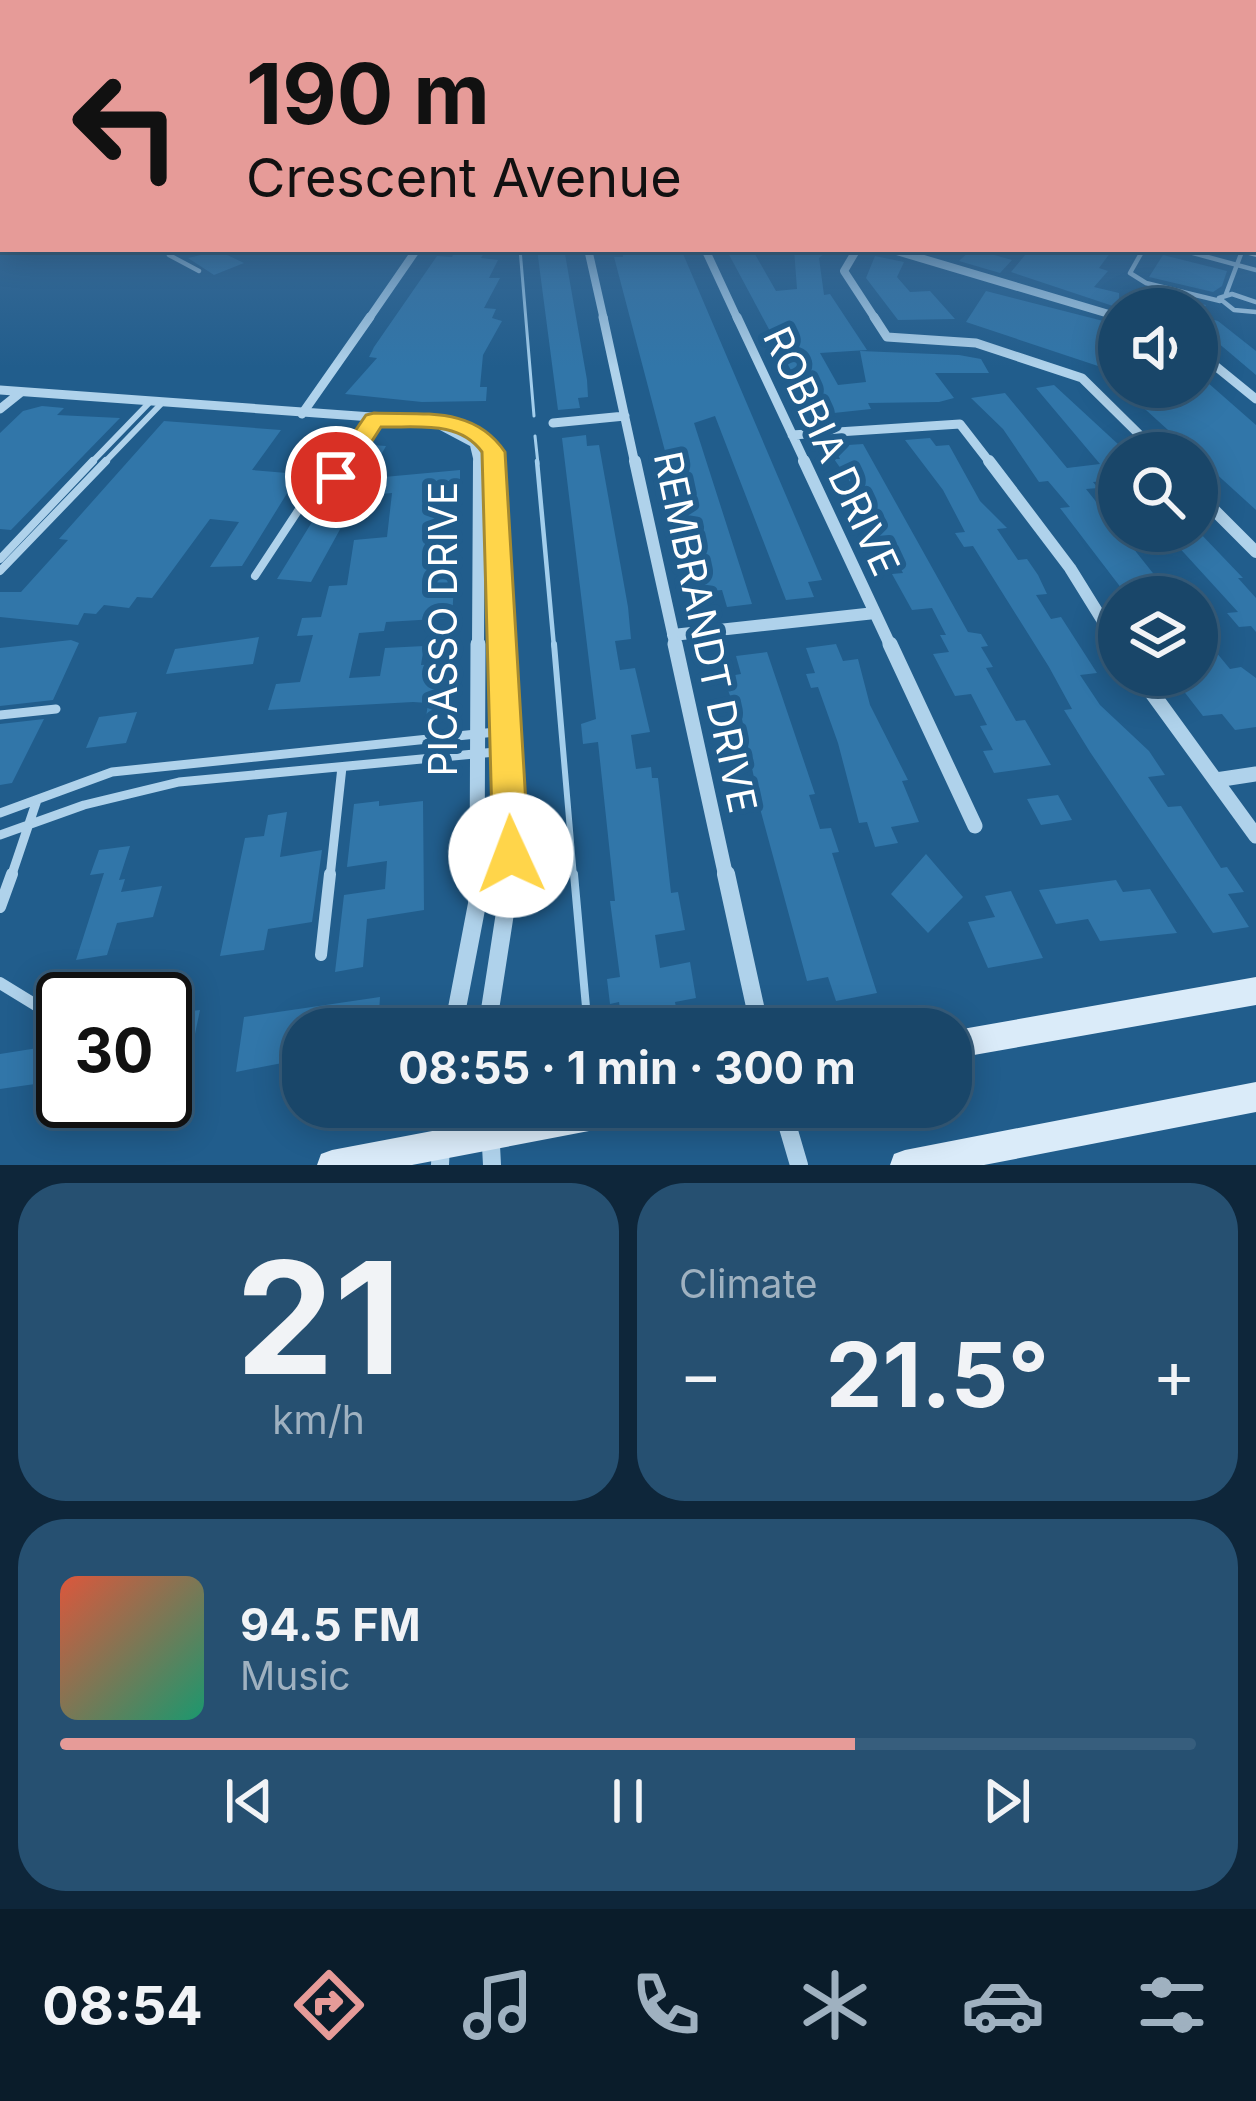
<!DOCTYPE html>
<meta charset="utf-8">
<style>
body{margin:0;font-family:Inter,sans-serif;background:#265071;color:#f1f3f6;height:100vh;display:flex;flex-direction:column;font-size:45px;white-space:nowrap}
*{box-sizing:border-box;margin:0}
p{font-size:39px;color:#9fb1c0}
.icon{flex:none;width:66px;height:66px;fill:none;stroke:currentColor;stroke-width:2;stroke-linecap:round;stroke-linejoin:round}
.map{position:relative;height:1165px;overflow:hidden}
.side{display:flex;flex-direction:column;gap:18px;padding:18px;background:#0e263a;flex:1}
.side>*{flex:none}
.banner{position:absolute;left:0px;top:0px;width:1257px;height:252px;box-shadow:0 6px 30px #0003,0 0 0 3px #375e7d;background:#e69b98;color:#111;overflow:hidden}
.buttons{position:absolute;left:1098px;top:288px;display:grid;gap:24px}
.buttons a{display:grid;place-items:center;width:120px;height:120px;border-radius:50%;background:#194669;box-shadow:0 6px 30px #0003,0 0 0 3px #375e7d;font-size:60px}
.speed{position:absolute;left:36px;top:972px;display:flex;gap:24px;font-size:60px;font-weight:700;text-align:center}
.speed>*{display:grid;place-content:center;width:156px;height:156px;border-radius:50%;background:#194669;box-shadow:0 6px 30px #0003,0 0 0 3px #375e7d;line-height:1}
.speed .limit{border:6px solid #111;border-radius:18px;background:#fff;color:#111}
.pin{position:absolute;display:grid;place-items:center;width:102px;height:102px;color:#fff;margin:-51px;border:6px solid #fff;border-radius:50%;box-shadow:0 3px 12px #0007}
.me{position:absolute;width:132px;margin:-66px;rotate:358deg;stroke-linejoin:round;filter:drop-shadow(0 0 9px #0008)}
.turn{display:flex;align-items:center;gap:42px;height:252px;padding:0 48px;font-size:54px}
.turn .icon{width:156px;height:156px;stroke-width:2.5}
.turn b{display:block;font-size:84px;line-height:102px}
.big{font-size:90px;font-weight:700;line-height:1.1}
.side .widget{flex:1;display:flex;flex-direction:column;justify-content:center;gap:18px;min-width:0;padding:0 42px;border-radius:48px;background:#265071}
.side .dial{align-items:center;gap:0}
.dial b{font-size:156px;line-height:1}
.song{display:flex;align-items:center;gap:36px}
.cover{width:144px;height:144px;border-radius:18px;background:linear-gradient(135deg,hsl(10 70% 55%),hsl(160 70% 35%))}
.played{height:12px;border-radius:6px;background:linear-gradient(90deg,#e69b98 70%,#375e7d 70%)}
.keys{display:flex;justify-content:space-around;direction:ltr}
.heat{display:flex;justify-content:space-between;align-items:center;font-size:66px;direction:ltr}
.side .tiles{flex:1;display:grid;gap:18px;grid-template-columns:1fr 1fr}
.widget:last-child{grid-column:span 2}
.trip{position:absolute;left:282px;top:1008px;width:690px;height:120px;border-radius:48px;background:#194669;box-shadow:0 6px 30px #0003,0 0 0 3px #375e7d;font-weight:700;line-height:120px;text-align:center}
.tab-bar{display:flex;height:192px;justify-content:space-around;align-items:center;background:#0a1c2a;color:#9fb1c0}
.tab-bar .icon{width:84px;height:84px}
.tab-bar .selected{color:#e69b98}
.tab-bar b{font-size:54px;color:#f1f3f6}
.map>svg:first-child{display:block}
</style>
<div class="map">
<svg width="1256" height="1165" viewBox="0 0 1256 1165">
<rect width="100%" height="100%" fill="#215d8c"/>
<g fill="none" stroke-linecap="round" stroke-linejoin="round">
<path stroke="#a3ceec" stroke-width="3" d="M520,249L534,416
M535,436L538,464"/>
<path stroke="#a3ceec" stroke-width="4.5" d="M537,461L554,647"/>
<path stroke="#a3ceec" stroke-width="6" d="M554,644L574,877"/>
<path stroke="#a3ceec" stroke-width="8" d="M574,874L588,1029"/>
</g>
<path fill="#3176a9" d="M456,249L485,251L481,258L498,260L489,278H500L484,308L496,309L492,318L502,321L483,355L480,387H487L486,401L422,402L345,394L377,358L369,357L374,347L437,256L452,257Z
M537,249H563L565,254L587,380L588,397L578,398L580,408L558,410Z
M681,249L822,580L808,582L814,597L786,600L715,416L694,423L752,604L727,607L722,590L702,592L614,257H623V250Z
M726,249H752L776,291L797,289L794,249H830L819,258L824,295L830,294L867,350L820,353L838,385L866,382L860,351L959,355L981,359L989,373H935L954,398L939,402L868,403L871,409L815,415Z
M972,249H973L1012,260L1000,273L959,261Z
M1030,249H1113L1099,268L1108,271L1094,287L1119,293V308L1011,272Z
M214,252L223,253L244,263L214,275L188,258Z
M1163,255L1227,271L1222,286L1213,292L1149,277Z
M875,256L904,262L897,277L910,292L930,291L955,319L898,320L866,278Z
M1141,288L1206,305L1200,316L1218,321L1256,351V375L1197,325V309H1128Z
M986,291L1119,325V382L1104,368L966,322Z
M1207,382L1256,425V510L1124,390Z
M1054,385L1119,445V485L1114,480L1093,482L1098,488L1086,489L1172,597H1128L1060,508L1070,507L1048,481L1039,482L1003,429L971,398L1005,393L1067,468L1100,464L1036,388Z
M42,406L64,408L57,415L120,418L11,530L0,529V433L23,411Z
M164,421L281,430L252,470L299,474L242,566L210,567L239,522L210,519L152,598L137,597L129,608L104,605L96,614L84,613L78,625L0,617V592H21L68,540L59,539Z
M586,435L587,446L599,445L628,607L631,639L615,641L620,670L635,668L650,732L631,735L636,769L651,767L652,778H658L671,893L678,892L685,930L655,935L660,968L690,962L696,998L675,1002L680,1029H623L619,1002L610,1004L607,979L620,977L610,901H615L598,742L583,744L581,724L596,719L562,438Z
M930,438L936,446L949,445L980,501L1007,528L997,529L1018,560L1027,559L1038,575L1047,594L1036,595L1051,619L1061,617L1097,673L1080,675L1100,705L1149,751L1165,775L1148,777L1168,807L1181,806L1221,868L1227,867L1244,892L1228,894L1249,927L1213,933L1090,752L1064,710L1072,709L1049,667L973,546L964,547L955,533L965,532L943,490L905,440Z
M863,444L968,632L981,634L988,646L981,647L993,667L986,668L1016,721L1025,720L1051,765L994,773L983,751L993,750L980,726L987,725L971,694L955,696L933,654L949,652L940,635H946L932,608L912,610L892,574L903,573L887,542L876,543L862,510H870L834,459H840L833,446Z
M372,445L386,446L311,582L277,579L331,491L348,487Z
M460,470V487L438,489L437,520L436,537L457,535L452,618L386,622L384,631L359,633L349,678L380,676L385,648L424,646L421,665L448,664L443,717L426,718L428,703L413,702L268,710L276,684L300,682L313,635L297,636L302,618L321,617L329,586L347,585L354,540L387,537L392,493L381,494L384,477Z
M1164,531H1198L1243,578H1238L1256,598V632L1251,626L1239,627L1227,613L1238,612Z
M1197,629L1230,669L1241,667L1256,678V727L1235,730L1222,714L1203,716L1179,685L1197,682Z
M259,637L253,664L166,674L175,649Z
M71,640L79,643L53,700L0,706V648Z
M836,644L843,661L858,659L870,705L908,780L902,781L919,822L891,827L898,843L875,847L867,822L859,823L838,743L818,687L811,688L806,674L815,673L806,648Z
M767,652L815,794L809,795L820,829L831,828L839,852L832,853L877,993L836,1001L828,977L807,981L761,812L741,714H737L723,677L741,674L736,656Z
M137,712L126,743L86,748L99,717Z
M44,719L12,783L0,785V724Z
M1058,795L1072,820L1041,825L1027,799Z
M379,801V806L423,801L424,910L367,919L363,967L335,972L344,895L385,889L387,861L347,867L354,804Z
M287,812L280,857L322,850L312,922L268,929L264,950L220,956L245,838L264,836L268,815Z
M130,846L119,880L125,879L121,892L162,886L153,917L117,923L107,955L76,960L104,873L90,875L99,850Z
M926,854L963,897L928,933L891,894Z
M1116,880L1123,892L1150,889L1177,933L1100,941L1088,919L1056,924L1039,890Z
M1011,891L1043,958L988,968L968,922L995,917L985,896Z
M380,997L378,1029H303V1059L236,1072L244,1017Z
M200,1010L181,1101H192L193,1108L83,1127L93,1101H165V1014Z
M63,1044V1080L0,1089V1054Z"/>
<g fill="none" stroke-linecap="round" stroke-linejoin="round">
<path stroke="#afd2eb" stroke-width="4.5" d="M176,249L169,255L199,271
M1178,249L1256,270
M1143,250L1130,273L1146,283L1220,301
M1226,294L1241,254L1237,249
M1256,302L1232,294L1219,298L1234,310L1256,312"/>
<path stroke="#afd2eb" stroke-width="6" d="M90,464L149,403
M103,464L161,404
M347,464L374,420"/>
<path stroke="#afd2eb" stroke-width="8" d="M0,559L93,461
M0,571L106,461
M255,576L309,494L349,461"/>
<path stroke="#afd2eb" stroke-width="9" d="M0,715L56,709
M0,813L112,772L505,731
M0,835L84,805L179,782L506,751
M11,877L37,800
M330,877L342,767"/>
<path stroke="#afd2eb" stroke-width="12" d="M0,907L12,874
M321,955L330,874
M0,983L44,1010"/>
<path stroke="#afd2eb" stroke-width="8" d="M588,249L604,320
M705,249L738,320
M857,249L844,271L876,320
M890,249L1119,317
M368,320L417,249"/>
<path stroke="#afd2eb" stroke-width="9" d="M603,317L635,464
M737,317L806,464
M874,317L887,337L976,343L1082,378L1158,453
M1197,351L1256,399
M0,390L455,423L485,438L497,464
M0,409L20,393
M302,414L370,317
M553,423L625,416
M442,426L474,443L479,464
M792,435L960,424L991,464"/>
<path stroke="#afd2eb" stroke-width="12" d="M495,461L504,647
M635,461L676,647
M804,461L891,647
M989,461L1070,568L1119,647
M1197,493L1256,552
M673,635L875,613
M478,647L479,461"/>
<path stroke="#afd2eb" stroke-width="15" d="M503,644L510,877
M675,644L726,877
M890,644L975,826
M1139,675L1256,836
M1216,780L1256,774
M477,877L478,644"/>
<path stroke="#afd2eb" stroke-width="18" d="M726,874L760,1029
M453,1029L477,904V874
M487,1029L511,874
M489,1107L492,1165
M782,1107L799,1165
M440,1165L443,1107"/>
<path fill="#daebf9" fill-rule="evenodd" d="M1254,219H1256L1254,226Z
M1256,977V1005L951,1059V1031Z
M1256,1082V1112L984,1165H890L894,1154L905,1150Z
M558,1107H651L646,1117L636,1122L412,1165H317L321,1154L332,1150Z"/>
<path fill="#f4f9fe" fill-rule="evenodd" d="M1235,249H1256V257L1237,252Z"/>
</g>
<linearGradient id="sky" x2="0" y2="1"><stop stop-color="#12334d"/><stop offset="0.56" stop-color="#3d6d99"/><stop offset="1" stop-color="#3d6d99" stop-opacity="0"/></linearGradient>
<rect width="1256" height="367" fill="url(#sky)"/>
<path fill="#ffd54a" stroke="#a68a30" stroke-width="3" d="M374,413C424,415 474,406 505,452L529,855L524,868L511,874L498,868L493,855L482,452C459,420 417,428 381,427L345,483H328V471L366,415Z"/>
<g text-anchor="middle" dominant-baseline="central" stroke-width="12" stroke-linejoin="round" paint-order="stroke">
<g font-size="39" fill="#fff" stroke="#215d8c">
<text transform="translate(832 451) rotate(65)">ROBBIA DRIVE</text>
<text transform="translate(442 629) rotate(-90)">PICASSO DRIVE</text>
<text transform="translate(706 632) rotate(78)">REMBRANDT DRIVE</text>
</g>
</g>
</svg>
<div class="buttons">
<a><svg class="icon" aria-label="sound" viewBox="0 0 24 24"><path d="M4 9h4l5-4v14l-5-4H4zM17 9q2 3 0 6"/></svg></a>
<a><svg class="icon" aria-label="search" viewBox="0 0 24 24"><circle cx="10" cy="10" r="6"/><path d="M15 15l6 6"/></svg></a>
<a><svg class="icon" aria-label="layers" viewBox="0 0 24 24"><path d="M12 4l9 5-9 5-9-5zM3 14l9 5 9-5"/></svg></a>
</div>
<div class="speed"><div class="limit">30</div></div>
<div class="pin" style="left:336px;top:477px;background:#d93025"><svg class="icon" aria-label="arrive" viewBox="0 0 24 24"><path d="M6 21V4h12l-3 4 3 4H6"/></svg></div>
<svg class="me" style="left:511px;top:855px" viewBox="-20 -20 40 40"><circle r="19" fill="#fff"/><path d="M0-13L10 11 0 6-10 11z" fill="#ffd54a"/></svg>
<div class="trip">08:55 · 1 min · 300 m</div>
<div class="banner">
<div class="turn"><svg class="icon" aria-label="left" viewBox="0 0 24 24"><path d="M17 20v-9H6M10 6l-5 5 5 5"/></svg><div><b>190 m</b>Crescent Avenue</div></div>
</div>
</div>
<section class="side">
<div class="tiles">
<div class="widget dial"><b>21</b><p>km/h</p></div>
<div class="widget"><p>Climate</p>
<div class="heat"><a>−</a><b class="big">21.5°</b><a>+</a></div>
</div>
<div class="widget">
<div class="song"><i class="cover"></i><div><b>94.5 FM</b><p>Music</p></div></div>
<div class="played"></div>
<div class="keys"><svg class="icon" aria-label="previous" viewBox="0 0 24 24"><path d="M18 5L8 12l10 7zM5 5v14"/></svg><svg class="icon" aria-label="pause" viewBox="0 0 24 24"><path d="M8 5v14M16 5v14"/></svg><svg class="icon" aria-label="next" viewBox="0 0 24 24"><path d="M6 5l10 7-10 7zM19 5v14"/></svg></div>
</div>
</div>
</section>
<nav class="tab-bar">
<b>08:54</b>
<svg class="icon selected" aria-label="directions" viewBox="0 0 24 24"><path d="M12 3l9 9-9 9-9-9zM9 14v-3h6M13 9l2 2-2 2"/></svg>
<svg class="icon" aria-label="music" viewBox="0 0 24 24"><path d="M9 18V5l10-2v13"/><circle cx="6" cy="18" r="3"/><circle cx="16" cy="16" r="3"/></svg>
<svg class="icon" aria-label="phone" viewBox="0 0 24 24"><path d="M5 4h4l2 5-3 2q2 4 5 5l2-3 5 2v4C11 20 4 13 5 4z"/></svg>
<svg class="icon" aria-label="climate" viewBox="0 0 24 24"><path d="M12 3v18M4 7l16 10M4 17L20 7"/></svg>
<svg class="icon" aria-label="car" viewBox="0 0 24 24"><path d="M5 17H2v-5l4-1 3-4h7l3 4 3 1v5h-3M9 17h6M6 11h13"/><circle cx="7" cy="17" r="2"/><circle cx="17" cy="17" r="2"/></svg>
<svg class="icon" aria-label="filters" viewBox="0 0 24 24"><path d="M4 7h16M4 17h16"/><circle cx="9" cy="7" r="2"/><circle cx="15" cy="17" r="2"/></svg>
</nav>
